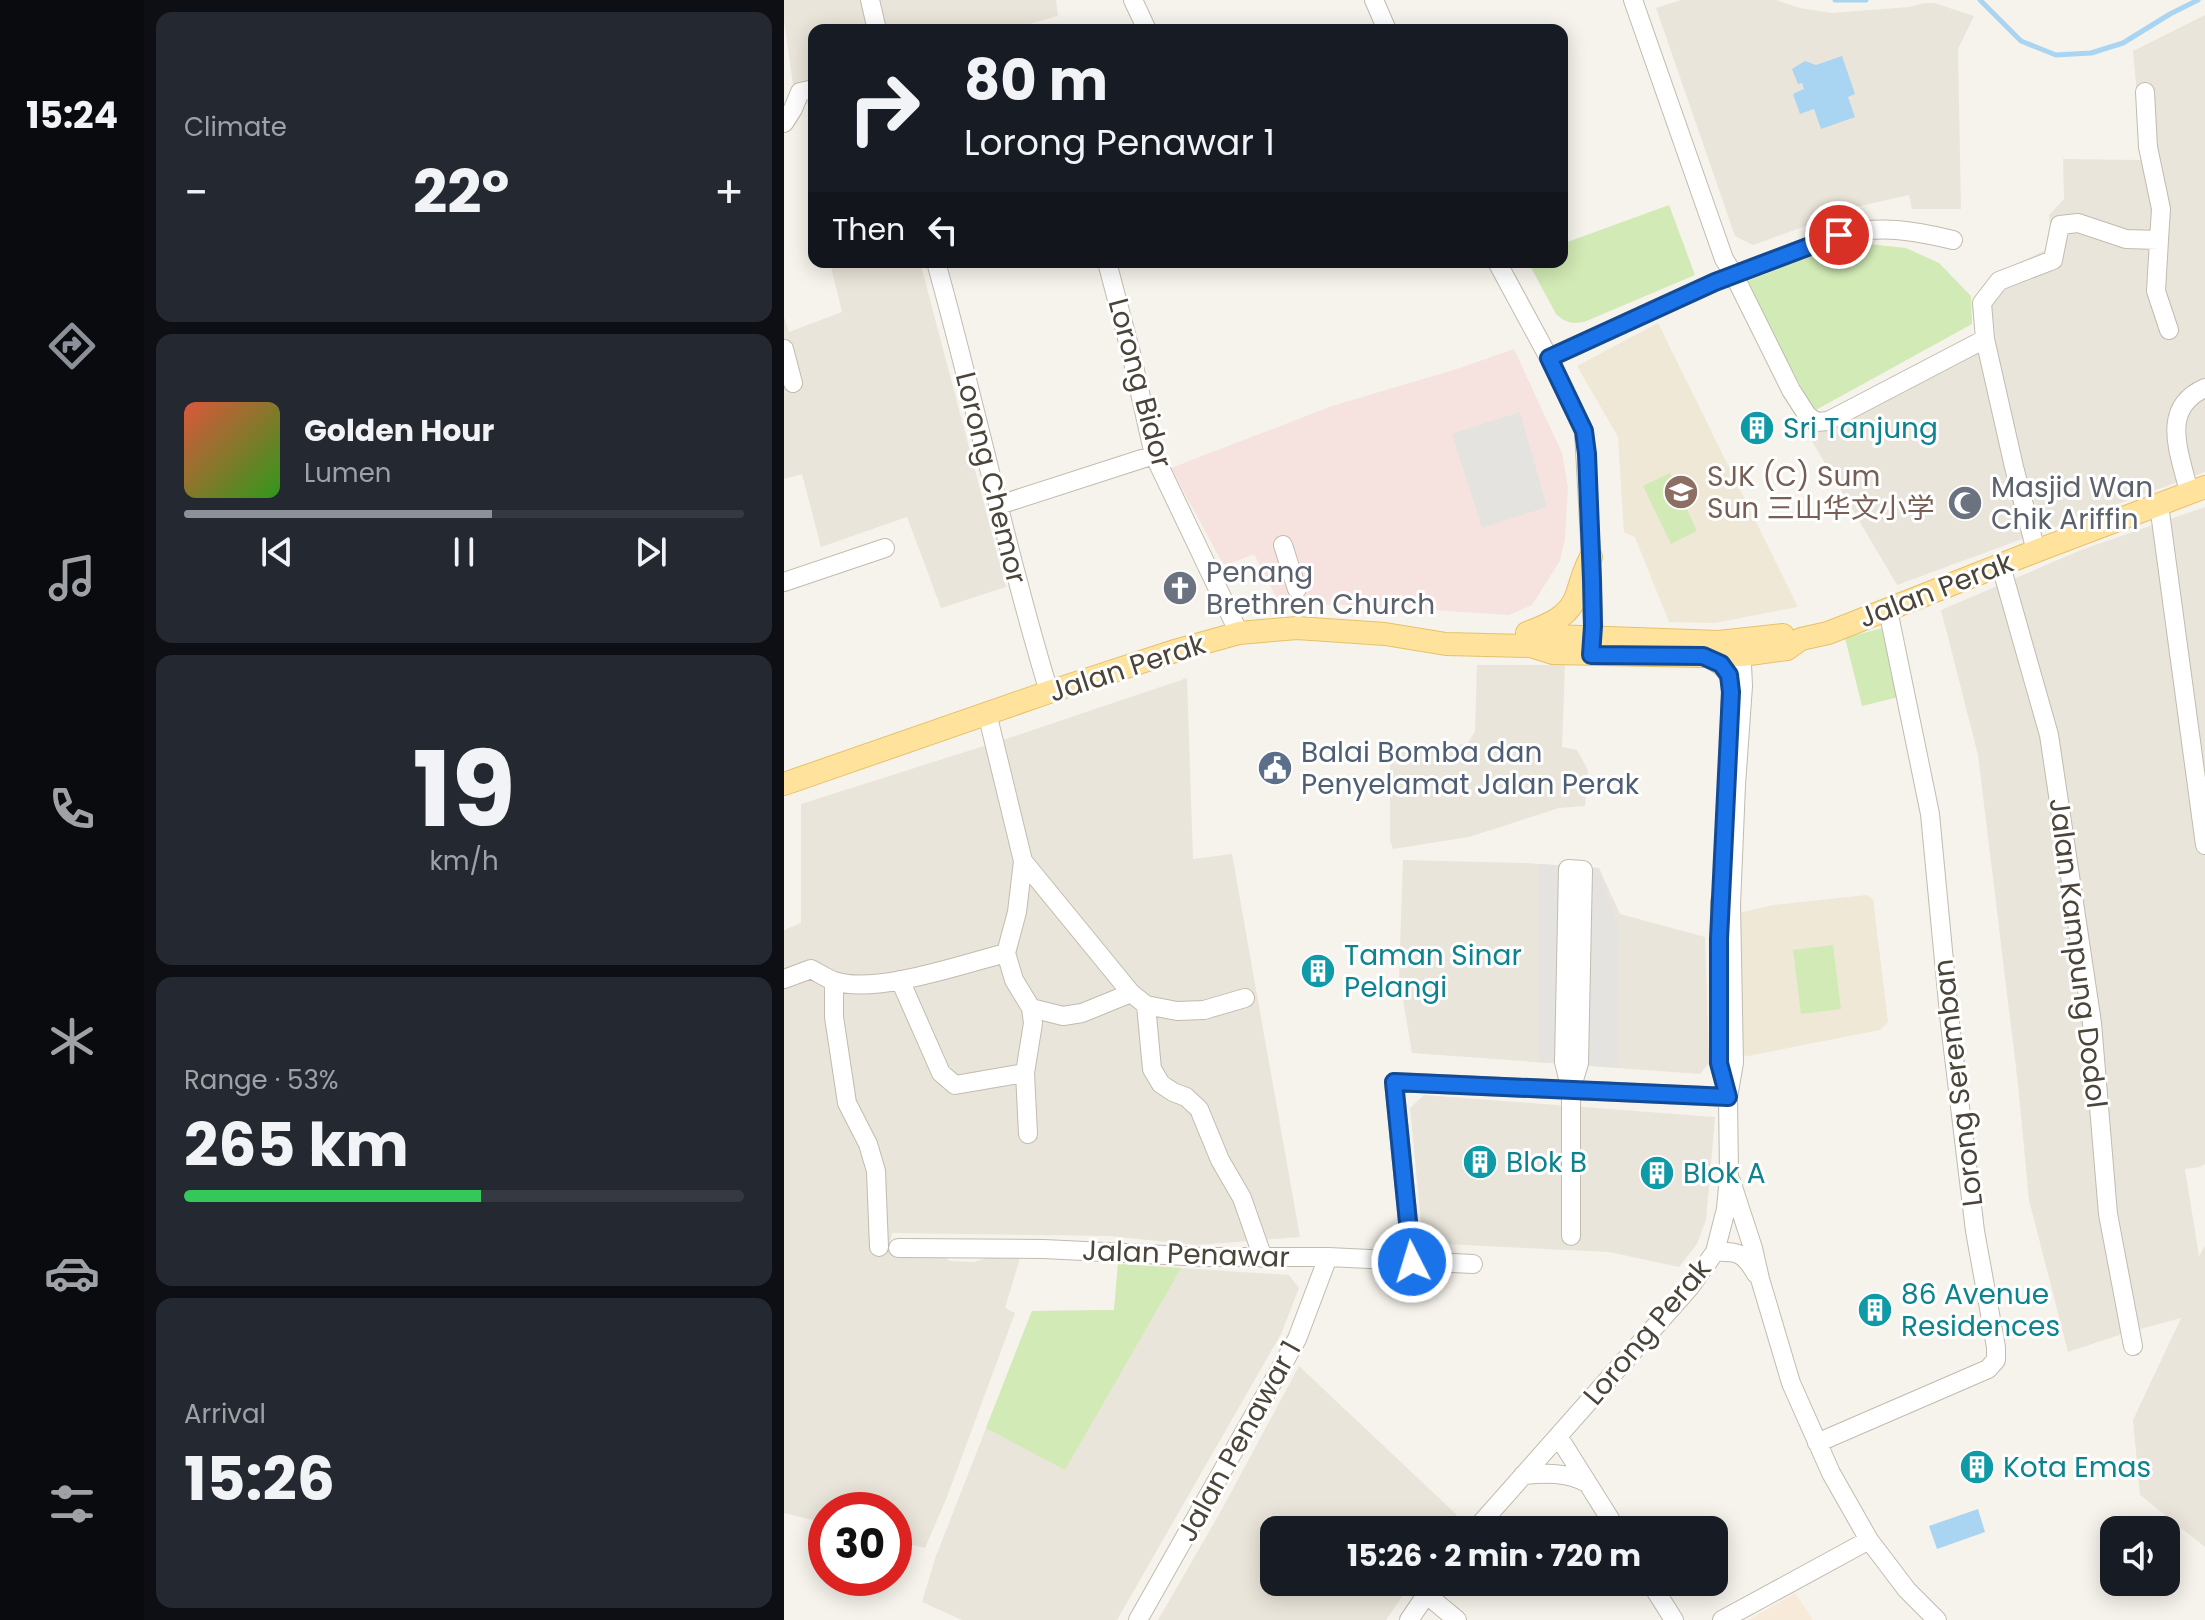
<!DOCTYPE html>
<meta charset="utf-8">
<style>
body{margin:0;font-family:Poppins,"Noto Sans SC",sans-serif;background:#242831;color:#f1f3f6;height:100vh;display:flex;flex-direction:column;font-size:30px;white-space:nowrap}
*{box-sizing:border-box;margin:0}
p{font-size:26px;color:#9ea1a6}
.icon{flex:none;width:44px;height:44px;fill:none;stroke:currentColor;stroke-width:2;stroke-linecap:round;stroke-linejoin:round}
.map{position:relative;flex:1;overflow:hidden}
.side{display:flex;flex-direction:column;gap:12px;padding:12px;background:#0d0f14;width:640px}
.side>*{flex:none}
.hud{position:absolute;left:24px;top:24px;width:760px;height:244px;border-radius:16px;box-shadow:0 4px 20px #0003;background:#171b24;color:#f1f3f6;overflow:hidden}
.tools{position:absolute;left:1316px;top:1516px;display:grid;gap:16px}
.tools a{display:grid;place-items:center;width:80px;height:80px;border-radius:16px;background:#171b24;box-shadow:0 4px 20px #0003;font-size:40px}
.speed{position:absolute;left:24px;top:1492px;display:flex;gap:16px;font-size:40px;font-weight:700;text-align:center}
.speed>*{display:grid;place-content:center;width:104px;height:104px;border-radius:50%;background:#171b24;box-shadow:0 4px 20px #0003;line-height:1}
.speed .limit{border:12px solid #d22;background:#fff;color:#111}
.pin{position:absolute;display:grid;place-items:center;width:68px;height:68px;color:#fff;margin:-34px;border:4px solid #fff;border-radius:50%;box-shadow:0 2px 8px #0007}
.me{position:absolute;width:88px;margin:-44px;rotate:355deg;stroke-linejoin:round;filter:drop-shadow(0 0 6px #0008)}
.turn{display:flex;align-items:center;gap:28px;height:168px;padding:0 24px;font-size:36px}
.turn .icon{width:104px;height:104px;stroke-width:2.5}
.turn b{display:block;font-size:56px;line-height:68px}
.then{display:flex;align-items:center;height:76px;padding:0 24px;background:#0003;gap:16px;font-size:30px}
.big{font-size:60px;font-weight:700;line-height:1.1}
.side .card{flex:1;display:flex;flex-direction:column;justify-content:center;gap:12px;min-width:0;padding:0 28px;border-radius:16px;background:#242831}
.side .dial{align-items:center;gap:0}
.dial b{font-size:104px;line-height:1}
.song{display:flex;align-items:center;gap:24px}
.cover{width:96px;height:96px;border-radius:12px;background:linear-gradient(135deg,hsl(10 70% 55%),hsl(110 70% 35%))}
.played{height:8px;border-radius:4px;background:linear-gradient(90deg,#8c9099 55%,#363941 55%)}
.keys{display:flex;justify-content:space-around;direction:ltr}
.heat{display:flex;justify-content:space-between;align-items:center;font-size:44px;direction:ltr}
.charge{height:12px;border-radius:6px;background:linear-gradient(90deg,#34c759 53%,#363941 0)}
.trip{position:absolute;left:476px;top:1516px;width:468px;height:80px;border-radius:16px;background:#171b24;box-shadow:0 4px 20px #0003;font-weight:700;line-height:80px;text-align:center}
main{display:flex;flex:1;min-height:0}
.dock{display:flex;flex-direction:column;width:144px;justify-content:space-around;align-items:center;background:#090b0e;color:#9ea1a6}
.dock .icon{width:56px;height:56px}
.dock .current{color:#8c9099}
.dock b{font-size:36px;color:#f1f3f6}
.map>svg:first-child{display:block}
</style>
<main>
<nav class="dock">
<b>15:24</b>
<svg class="icon current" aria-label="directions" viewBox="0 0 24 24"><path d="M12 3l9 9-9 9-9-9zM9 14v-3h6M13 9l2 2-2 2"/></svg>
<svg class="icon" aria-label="music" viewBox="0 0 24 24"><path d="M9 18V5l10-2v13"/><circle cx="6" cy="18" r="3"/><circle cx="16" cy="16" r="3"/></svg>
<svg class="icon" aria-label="phone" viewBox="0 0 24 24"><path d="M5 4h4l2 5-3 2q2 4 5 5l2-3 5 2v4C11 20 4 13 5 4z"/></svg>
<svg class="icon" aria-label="climate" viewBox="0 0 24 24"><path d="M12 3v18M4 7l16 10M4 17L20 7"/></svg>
<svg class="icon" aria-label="car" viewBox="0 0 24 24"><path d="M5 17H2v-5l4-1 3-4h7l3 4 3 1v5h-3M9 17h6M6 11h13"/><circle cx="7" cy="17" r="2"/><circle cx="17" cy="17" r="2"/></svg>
<svg class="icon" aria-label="filters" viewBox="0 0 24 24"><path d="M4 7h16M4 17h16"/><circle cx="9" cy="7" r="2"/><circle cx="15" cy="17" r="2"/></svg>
</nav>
<section class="side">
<div class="card"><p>Climate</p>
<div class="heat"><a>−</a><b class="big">22°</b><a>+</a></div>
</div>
<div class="card">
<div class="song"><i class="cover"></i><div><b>Golden Hour</b><p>Lumen</p></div></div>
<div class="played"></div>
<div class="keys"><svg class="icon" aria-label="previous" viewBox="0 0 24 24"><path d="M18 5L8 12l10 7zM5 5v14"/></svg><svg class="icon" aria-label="pause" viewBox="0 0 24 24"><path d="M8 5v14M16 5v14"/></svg><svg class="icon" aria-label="next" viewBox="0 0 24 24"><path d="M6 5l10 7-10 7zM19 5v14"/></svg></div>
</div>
<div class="card dial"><b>19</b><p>km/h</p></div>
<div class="card"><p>Range · 53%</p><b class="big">265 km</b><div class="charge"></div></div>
<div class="card"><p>Arrival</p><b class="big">15:26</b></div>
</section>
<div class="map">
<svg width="1421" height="1620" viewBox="0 0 1421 1620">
<rect width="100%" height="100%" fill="#f6f3ec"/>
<path fill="#eae5da" d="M0,0H272L274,16L224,30H30V139L25,106L10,91L0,21Z
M897,0H992L1016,8L1048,13L1125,7L1140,3H1150L1190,16L1174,49L1177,209H1128L1125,195L1076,206L969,245L951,236L872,8Z
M1421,15V472L1113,585L1025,436L1194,352L1213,273L1268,247L1265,215L1280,199L1279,159L1359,160L1349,51Z
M63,262H136L222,587L157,608L123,517L37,547L18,474L0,479V317L5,332L58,312L47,267Z
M1421,507V1164L1416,1167L1401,1169L1415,1256L1421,1246V1547L1356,1495L1349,1420L1397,1318L1338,1334L1284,1352L1245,1200L1234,1084L1194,755L1157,610L1297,550Z
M693,665H781L778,747L793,750L804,770L801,806L775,808L685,837L609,849L606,840V744L665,747L684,743L691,731Z
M403,678L409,859L448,854L516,1237L412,1245L325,1236L108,1233L105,1253L161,1257L166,1261L190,1262L203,1258H236L221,1308L231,1313L163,1497L141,1548L110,1541V1510H42V1523L0,1513V930L17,923V804L222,739Z
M619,860L741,863L815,868L836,914L921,937L925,1063L916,1074L628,1053L615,976Z
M640,1095L931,1117L922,1220L913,1244L895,1267L825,1252L639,1243L626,1108Z
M334,1264L505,1275L515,1288L497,1334L333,1620H178L138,1602L152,1556L248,1311L330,1310Z
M515,1366L673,1515L663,1530H490V1582H628L602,1620H374L437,1511Z"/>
<path fill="#f7ead8" d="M1011,1593L1029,1620H965Z"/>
<path fill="#efe8d6" d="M874,323L1014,607L930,623L885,622L851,537L840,532L834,437L793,366Z
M1083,895L1089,899L1104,1022L1096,1030L959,1057L955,913L989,905Z"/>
<path fill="#f6e3e0" d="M730,349L778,453L784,487L781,539L776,561L748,605L725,615L569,605H496L470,554L440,566L387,468L548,406L676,368Z"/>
<path fill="#d2eab5" d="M885,205L911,275L800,322C788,324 782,323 772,314L744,262H778V244Z
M1084,244L1122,248L1155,263L1187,296L1188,324L1030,411L961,282L1036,253Z
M886,473L913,531L887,544L859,486Z
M1102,627L1119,696L1078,706L1061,638Z
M1049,945L1057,1009L1017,1014L1009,950Z
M334,1264L397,1268L281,1470L202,1428L248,1311L330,1310Z"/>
<path fill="#e5e3e0" d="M736,412L763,507L698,528L668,434Z
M755,864L815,868L835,929L834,1068L755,1062Z"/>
<path fill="#a9d4f2" d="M1058,56L1071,94L1064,97L1071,117L1037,129L1030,109L1016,114L1009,94L1020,89L1018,83L1014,84L1008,69L1021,61L1032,65Z
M1194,1509L1201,1532L1153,1549L1145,1526Z"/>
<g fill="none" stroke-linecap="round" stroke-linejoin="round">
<path stroke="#a9d4f2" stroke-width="5" d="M1051,0H1082
M1196,0L1237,41L1272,55L1307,53L1339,43L1386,14L1414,0"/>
<g stroke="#c2bbae" stroke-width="20">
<path id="minor" d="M86,0L93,30
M349,0L363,30
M590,0L603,30
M849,0L940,259L950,275L1007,390L1023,415L1032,422L1044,421L1201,339
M0,123L9,109L16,92L30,89
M1375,240L1372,291L1385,330
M152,262C192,405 222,550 265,692
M323,262L347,353L370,455L455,633
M713,262L765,358L800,431L807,557L809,626L808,649
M0,349L9,383
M765,358L931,282L1055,235C1097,225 1127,230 1169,240
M1405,493C1397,455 1374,409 1421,388
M215,505L370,455
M1375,505L1421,845
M499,545L513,589
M1252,551L1230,467L1201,339L1198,303L1215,281L1269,260L1276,225L1294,223L1342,239L1375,240L1377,209L1364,147L1361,92
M1217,566L1265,735L1308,1023L1324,1214L1349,1346
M0,582L101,548
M919,656C951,670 948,679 946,711
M203,713L239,861L233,912L222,953L230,980L247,1008L279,1016L298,1013L347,993
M239,861L347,993L362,1005L393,1011L420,1010L461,998
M936,901L935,1063L943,1090
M0,979L27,969C35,973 42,978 50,981C91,995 179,964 222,953
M116,980L157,1073L171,1085L241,1073
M50,981V1017L63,1103L84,1144L92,1171L95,1247
M362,1005L368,1069L377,1084L389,1092L402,1097L415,1109L436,1160L458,1198L479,1258
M244,1134L241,1073L249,1023L247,1008
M947,1181L969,1248L976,1279L1007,1383L1047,1473L1085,1540L1123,1590L1153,1620
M787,1236V1090L780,1062L784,869L799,870L795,1063L787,1090
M114,1248L260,1249L421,1257H544L689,1264
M931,1252C954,1251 960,1253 972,1274
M628,1262L610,1082L944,1097
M774,1436L833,1530
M1033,1443L1204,1369L1212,1360V1347L1191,1231L1166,1024L1146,814L1104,610
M739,1475C763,1473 782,1472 803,1483
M691,1530L906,1287L931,1252L942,1209L945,1175L944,1097L950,1063L947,905L952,785L959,686L957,644
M866,1582L890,1620
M643,1595L673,1620
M354,1620L513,1339L544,1257
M625,1620L651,1582
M938,1620L1085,1540"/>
</g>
<g stroke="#e6c16a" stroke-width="24">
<path id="major" d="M743,633C764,625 786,617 793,594C798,579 799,572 807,557
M747,646L769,636L935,642L999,635
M0,784L265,692L394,650L455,633L513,628L601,634L662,644L747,646L769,653L919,656L958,655L1003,649L1017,639L1044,633L1252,551L1421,487"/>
</g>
<use href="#minor" stroke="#fff" stroke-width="18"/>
<use href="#major" stroke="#ffe39c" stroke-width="22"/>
</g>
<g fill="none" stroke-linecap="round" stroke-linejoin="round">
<g stroke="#114b97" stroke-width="20">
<path id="route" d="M628,1262L610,1082L944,1097L935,1063V939L947,692L945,675L937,664L919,656L807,655L809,626L808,580L803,454L800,431L765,358L931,282L1055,235"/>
</g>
<use href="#route" stroke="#1a73e8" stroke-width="14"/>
</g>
<defs>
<g id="building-disc" transform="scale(1.8)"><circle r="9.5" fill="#0f9aa8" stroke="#fff"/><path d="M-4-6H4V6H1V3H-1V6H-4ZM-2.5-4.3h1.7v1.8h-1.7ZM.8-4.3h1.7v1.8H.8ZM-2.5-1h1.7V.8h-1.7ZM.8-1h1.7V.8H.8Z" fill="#fff"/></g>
<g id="school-disc" transform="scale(1.8)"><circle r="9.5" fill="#8d6e63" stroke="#fff"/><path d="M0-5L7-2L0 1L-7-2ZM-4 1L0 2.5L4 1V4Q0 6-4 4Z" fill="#fff"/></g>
<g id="mosque-disc" transform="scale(1.8)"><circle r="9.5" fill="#6b7280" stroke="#fff"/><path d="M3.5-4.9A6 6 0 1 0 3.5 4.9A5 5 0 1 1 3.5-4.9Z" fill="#fff"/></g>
<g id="church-disc" transform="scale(1.8)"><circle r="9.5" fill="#6b7280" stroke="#fff"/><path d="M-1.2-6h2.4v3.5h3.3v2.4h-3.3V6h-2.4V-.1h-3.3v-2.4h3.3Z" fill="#fff"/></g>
<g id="civic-disc" transform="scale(1.8)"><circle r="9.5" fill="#5c6f8a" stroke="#fff"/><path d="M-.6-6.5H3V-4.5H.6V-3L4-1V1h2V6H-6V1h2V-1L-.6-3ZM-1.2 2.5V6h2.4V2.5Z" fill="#fff"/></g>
</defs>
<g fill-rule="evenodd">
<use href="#building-disc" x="973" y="428"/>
<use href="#school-disc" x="897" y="492"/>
<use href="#mosque-disc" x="1181" y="503"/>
<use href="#church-disc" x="396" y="588"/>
<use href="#civic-disc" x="491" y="768"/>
<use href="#building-disc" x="534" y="971"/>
<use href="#building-disc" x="696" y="1162"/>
<use href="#building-disc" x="873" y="1173"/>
<use href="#building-disc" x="1091" y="1310"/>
<use href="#building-disc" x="1193" y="1467"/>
</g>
<g text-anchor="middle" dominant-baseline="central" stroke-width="6" stroke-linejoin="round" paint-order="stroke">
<g font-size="28" fill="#4b4439" stroke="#fff">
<text transform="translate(356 383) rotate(75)">Lorong Bidor</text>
<text transform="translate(207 478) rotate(76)">Lorong Chemor</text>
<text transform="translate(1152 590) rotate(-21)">Jalan Perak</text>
<text transform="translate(343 668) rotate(-18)">Jalan Perak</text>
<text transform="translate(1294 953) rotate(83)">Jalan Kampung Dodol</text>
<text transform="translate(1174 1083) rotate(-97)">Lorong Seremban</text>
<text transform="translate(402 1254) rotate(2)">Jalan Penawar</text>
<text transform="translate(863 1332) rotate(-50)">Lorong Perak</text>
<text transform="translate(455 1441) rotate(-61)">Jalan Penawar 1</text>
</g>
<g font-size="28" fill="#0d838f" stroke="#fff" text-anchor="start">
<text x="999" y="428">Sri Tanjung</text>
<text x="560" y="955">Taman Sinar<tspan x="560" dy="32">Pelangi</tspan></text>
<text x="722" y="1162">Blok B</text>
<text x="899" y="1173">Blok A</text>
<text x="1117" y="1294">86 Avenue<tspan x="1117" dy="32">Residences</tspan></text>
<text x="1219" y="1467">Kota Emas</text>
</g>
<g font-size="28" fill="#785e54" stroke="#fff" text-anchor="start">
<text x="923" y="476">SJK (C) Sum<tspan x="923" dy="32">Sun 三山华文小学</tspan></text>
</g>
<g font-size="28" fill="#5b616d" stroke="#fff" text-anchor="start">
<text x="1207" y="487">Masjid Wan<tspan x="1207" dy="32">Chik Ariffin</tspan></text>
<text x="422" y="572">Penang<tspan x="422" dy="32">Brethren Church</tspan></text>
</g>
<g font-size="28" fill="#4e5e75" stroke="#fff" text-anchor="start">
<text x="517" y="752">Balai Bomba dan<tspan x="517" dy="32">Penyelamat Jalan Perak</tspan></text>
</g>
</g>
</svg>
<div class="tools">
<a><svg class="icon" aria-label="sound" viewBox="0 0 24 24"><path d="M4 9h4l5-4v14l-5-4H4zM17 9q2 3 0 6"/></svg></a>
</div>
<div class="speed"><div class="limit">30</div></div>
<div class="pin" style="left:1055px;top:235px;background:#d93025"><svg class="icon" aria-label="arrive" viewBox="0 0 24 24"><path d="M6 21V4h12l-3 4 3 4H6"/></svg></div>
<svg class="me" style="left:628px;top:1262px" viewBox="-20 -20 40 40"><circle r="17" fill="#1a73e8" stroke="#fff" stroke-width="3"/><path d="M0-11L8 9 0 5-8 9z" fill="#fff"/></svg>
<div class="trip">15:26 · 2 min · 720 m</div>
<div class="hud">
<div class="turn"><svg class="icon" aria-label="right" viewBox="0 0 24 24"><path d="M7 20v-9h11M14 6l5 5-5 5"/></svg><div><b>80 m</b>Lorong Penawar 1</div></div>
<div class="then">Then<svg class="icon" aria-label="left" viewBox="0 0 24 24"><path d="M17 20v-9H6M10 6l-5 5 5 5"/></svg></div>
</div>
</div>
</main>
